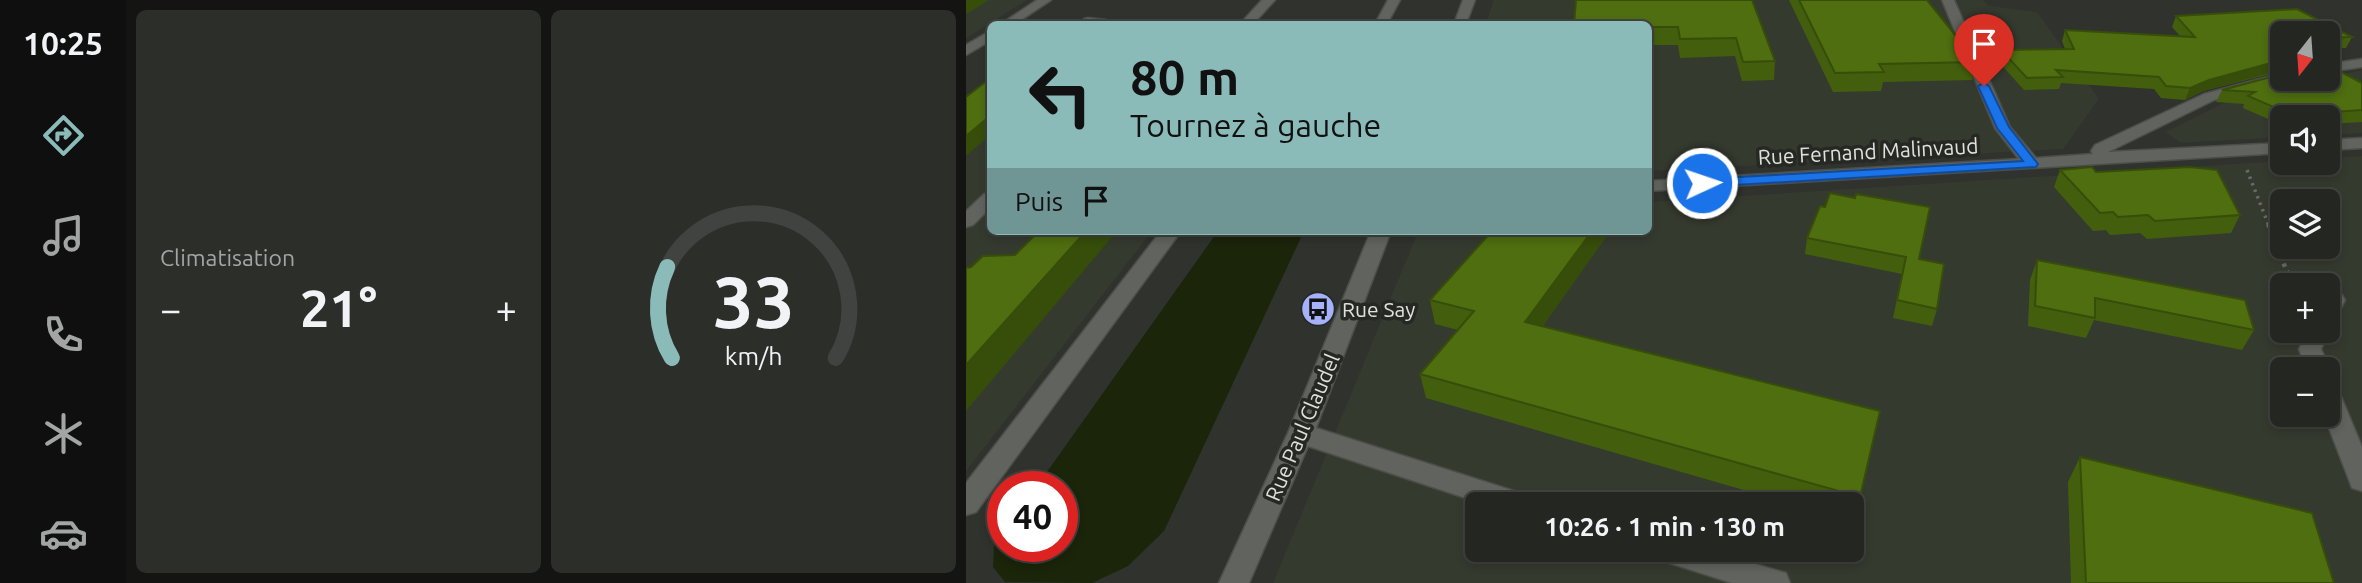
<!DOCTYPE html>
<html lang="fr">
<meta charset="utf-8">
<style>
body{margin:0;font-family:Ubuntu,sans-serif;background:#2c2e2a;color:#f1f3f6;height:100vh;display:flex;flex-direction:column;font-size:26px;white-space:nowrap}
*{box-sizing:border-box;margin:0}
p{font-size:23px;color:#a3a5a5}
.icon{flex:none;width:38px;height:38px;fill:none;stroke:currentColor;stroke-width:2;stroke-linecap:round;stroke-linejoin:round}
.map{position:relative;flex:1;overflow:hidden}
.panel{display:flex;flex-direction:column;gap:10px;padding:10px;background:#141513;width:840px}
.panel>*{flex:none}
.top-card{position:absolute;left:21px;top:21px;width:665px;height:214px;border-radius:10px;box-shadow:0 4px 10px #0003,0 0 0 2px #414340;background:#8bbbb9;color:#111;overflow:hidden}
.needle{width:46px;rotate:197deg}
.buttons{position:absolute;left:1304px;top:21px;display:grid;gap:14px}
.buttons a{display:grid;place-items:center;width:70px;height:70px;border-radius:10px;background:#242622;box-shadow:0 4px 10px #0003,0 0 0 2px #414340;font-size:35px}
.speed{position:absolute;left:21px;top:471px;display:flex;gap:14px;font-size:35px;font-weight:700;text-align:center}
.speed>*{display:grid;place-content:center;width:91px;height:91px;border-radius:50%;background:#242622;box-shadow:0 4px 10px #0003,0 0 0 2px #414340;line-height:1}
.speed .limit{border:10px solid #d22;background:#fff;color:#111}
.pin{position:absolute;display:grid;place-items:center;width:60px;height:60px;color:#fff;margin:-72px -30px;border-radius:50% 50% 50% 0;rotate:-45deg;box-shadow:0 0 7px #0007}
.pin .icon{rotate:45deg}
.me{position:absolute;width:77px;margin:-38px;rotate:87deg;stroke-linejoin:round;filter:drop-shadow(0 0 5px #0008)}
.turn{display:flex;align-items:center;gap:24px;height:147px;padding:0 28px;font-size:32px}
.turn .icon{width:91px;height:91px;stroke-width:2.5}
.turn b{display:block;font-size:49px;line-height:60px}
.then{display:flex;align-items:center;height:66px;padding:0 28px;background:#0003;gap:14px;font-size:26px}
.big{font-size:52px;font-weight:600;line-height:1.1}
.panel .widget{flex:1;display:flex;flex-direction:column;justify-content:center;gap:10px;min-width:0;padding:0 24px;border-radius:10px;background:#2c2e2a}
.panel .dial{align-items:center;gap:0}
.dial svg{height:182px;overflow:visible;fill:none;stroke:#414340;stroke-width:7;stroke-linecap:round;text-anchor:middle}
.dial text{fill:#f1f3f6;stroke:none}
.heat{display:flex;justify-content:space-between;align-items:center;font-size:38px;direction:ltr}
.panel .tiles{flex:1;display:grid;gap:10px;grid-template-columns:repeat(2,1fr)}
.trip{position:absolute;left:499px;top:492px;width:399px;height:70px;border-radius:10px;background:#242622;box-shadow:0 4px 10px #0003,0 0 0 2px #414340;font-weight:600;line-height:70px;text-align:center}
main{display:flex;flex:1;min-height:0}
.tabs{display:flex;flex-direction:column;width:126px;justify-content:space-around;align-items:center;background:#0e0f0e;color:#a3a5a5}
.tabs .icon{width:49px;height:49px}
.tabs .active{color:#8bbbb9}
.tabs b{font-size:32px;color:#f1f3f6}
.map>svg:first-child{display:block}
</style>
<main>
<nav class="tabs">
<b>10:25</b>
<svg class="icon active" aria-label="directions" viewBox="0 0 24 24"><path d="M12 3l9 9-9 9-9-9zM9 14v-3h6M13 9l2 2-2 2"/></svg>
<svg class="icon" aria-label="music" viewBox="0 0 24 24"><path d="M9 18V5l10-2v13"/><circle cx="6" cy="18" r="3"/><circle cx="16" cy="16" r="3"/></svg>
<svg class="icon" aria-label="phone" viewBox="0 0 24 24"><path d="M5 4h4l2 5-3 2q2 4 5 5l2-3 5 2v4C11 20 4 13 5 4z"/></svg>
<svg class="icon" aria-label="climate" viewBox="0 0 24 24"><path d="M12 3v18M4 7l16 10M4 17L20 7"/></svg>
<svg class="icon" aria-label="car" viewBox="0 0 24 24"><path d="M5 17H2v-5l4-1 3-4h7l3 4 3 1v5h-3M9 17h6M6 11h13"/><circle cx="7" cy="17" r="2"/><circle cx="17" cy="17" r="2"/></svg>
</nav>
<section class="panel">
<div class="tiles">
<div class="widget"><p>Climatisation</p>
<div class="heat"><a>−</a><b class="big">21°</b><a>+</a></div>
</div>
<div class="widget dial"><svg viewBox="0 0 100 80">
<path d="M14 69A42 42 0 1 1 86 69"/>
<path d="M14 69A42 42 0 0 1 12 29" stroke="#8bbbb9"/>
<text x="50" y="56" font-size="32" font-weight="700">33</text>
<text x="50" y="72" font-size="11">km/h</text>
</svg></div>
</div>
</section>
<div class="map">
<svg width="1396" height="583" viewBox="0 0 1396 583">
<rect width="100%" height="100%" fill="#30322d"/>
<path fill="#353a2f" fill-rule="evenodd" d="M0,0H61L0,38Z
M528,0H1017L1023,6L1071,12L1133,99L1097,149L683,171L682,24H520Z
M1396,70V133L1362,135V117H1316V137L1215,143L1200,132L1268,98Z
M24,82V231H186L0,471V100Z
M1396,156V583H307L452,232L682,231L683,202L1316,161L1362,163V158ZM1316,201H1362V247H1316ZM1316,285H1362V331H1316ZM1316,369H1362V415H1316ZM511,504H886V550H511Z"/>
<path fill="#1b250a" d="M252,231H338L198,531L162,566L126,583L39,582L27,567L28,546L37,535V546H96V486H71Z"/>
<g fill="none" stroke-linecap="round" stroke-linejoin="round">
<g stroke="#4c4e49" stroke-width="3">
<path id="minor" d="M71,0H85L49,24H35Z
M296,0H309L287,24H274Z
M422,0H434L421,24H409Z
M497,0H509L500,24H488Z
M976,0H988L1044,127L1070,158L1127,154L1125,151L1129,145L1238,94L1316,73V79L1321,80L1248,100L1142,152L1316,143V153L682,191V181L1053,159L1029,128Z
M122,18L140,20L146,24H117L118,19Z
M24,31V41L0,55V45Z
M1396,59V67L1362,72V64Z
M1396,138V148L1362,150V140Z
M24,193V208L7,225L0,227V211L18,194Z
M195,231H215L10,512L0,515V483Z
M405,231H425L350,428L564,496L568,504H518L342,446L283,583H253L322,433Z
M1368,293L1376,295L1379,300L1370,318L1362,320V295Z
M1362,327L1364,331L1355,349L1364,369L1362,373V369H1340L1333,349L1342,331H1362Z
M1362,385L1371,388L1374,394L1396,447V491L1386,488L1383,480L1358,415H1362Z
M686,550H742L820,573L824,583H766L691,559Z"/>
</g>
<path stroke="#686a66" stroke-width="3.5" stroke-dasharray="2.5 4.5" stroke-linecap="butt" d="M1281,170L1303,226"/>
<path stroke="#686a66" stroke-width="4.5" stroke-dasharray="3.5 5" stroke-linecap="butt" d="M1302,224L1321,272L1344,285"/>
<use href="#minor" fill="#61635e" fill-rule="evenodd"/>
</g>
<path fill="#435f0d" d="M786,0L809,61L808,80L776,81L769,56L714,58L712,45H682V24Z
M823,0H961L1011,62L1006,80L917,82L915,91L867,92Z
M1331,9L1386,37L1380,48L1362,49V33H1316V71L1237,91L1219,100L1195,98L1188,89L1095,83L1093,89L1058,90L1032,61L1035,50L1099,49L1096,41L1099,30L1214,36L1206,27L1210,16Z
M1396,83V122L1362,124V117H1316V125L1277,108L1278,104L1250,102L1256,90Z
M1094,170L1130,172L1274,215L1265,233L1181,239L1174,233L1144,235L1140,230L1127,231L1088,187Z
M859,207L953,259L971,309L966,326L927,318L936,274L839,254L841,238Z
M644,231L576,327L914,411L888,522L886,521V504H826L460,398L454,374L492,330L469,324L464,300Z
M1071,260L1288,330L1276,350L1128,320L1120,338L1062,326L1064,280Z
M1114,457L1368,583H1105L1102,482Z"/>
<path fill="#374d0a" d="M0,0H23L0,14Z
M1316,60L1315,70L1237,91L1219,100L1224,88L1243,80Z
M24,116V135L0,156V136Z
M120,231H151L0,411V365Z
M626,231H644L562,347L559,322Z"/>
<path fill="#4e6e0f" stroke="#374d0a" stroke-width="2" d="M610,0H786L809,61L777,62L770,38L714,39L712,27H682V24H608Z
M833,0H961L1011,62L913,64L918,72L869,73Z
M1331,9L1386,37L1362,38V33H1316V60L1243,80L1224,88L1200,86L1193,77L1090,70L1097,77L1061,78L1035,50L1108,49L1099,30L1229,37L1210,16Z
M1362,65L1396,83V110L1326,115L1282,96L1289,92L1256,90L1316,74V79H1362Z
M22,80H24V116L0,136V97Z
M1126,167L1130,172L1224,167L1251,170L1274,215L1189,221L1182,215L1152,217L1147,212L1134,213L1094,170Z
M864,193L889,198L890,194L964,207L953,259L978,264L971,309L931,300L940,257L841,238L854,206L859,207Z
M73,231H120L0,365V268L5,267L17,256L49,255Z
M526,231H626L559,322L914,411L894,497L454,374L508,311L464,300Z
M1071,260L1279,300L1288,330L1129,298V318L1069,306Z
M1114,457L1346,513L1368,583H1120Z"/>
<path fill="#1a73e8" stroke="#114b97" stroke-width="2" d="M1018,83L1023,86L1043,127L1072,164L1070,167L736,187L729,183L736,179L1057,161L1031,128L1012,86Z"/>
<defs>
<g id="bus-disc" transform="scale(1.75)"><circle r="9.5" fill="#a6b1fc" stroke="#262823"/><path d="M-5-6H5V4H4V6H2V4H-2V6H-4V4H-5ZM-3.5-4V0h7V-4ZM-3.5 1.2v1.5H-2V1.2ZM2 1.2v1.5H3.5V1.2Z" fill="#111"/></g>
</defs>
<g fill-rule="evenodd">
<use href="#bus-disc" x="352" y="309"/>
</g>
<g text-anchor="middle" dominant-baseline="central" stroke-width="7" stroke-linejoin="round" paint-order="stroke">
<g font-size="21" fill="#e0e1de" stroke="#262823">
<text transform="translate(902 151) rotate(-3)">Rue Fernand Malinvaud</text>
<text transform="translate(336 427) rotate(-67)">Rue Paul Claudel</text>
</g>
<g font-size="21" fill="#e0e1de" stroke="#262823" text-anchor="start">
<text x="376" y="309">Rue Say</text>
</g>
</g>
</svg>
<div class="buttons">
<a><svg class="needle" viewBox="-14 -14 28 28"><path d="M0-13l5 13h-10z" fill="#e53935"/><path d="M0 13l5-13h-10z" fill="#a3a5a5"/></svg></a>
<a><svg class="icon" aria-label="sound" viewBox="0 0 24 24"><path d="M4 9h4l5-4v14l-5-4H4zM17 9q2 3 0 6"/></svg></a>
<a><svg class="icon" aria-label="layers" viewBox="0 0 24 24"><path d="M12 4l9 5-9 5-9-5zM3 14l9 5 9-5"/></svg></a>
<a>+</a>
<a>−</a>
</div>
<div class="speed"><div class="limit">40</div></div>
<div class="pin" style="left:1018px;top:86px;background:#d93025"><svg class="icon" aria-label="arrive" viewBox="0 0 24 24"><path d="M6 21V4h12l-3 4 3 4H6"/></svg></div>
<svg class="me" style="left:736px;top:183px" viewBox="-20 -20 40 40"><circle r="17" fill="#1a73e8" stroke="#fff" stroke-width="3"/><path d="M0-11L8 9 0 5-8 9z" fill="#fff"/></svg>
<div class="trip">10:26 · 1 min · 130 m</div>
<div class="top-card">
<div class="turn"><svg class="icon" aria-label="left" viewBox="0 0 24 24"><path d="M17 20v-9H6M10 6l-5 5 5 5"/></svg><div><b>80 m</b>Tournez à gauche</div></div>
<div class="then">Puis<svg class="icon" aria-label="arrive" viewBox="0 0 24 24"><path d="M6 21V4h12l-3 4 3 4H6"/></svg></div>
</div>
</div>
</main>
